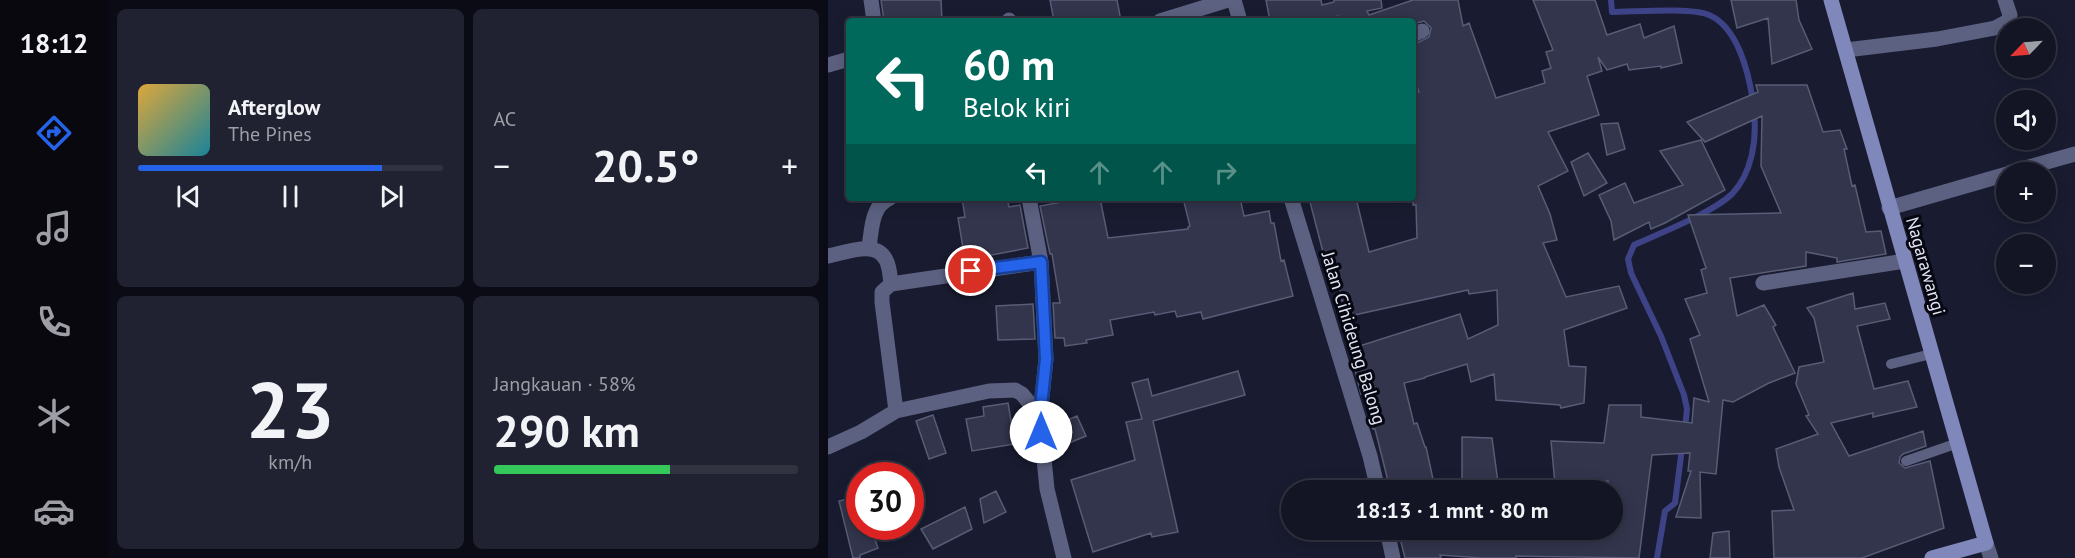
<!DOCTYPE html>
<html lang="id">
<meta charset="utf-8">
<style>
body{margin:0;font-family:"PT Sans",sans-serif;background:#202131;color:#f1f3f6;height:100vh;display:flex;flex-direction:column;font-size:22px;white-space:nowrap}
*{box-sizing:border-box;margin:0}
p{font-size:20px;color:#9d9ea6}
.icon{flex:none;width:33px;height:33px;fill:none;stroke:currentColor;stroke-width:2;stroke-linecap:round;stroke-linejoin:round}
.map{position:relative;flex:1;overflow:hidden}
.details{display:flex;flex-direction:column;gap:9px;padding:9px;background:#0a0b14;width:720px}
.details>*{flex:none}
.top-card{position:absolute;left:18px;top:18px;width:570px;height:183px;border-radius:6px;box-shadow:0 3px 15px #0003,0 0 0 2px #323341;background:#00695c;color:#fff;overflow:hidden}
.needle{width:39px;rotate:245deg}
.tools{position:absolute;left:1168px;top:18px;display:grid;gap:12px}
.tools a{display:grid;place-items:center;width:60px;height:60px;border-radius:50%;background:#131424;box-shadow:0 3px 15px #0003,0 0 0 2px #323341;font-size:30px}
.speed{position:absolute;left:18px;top:462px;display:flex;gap:12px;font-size:30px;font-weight:700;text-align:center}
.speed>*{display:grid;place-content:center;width:78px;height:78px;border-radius:50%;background:#131424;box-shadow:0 3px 15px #0003,0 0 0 2px #323341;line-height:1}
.speed .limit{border:9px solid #d22;background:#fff;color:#111}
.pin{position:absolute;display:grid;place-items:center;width:51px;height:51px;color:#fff;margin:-26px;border:3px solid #fff;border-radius:50%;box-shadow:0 2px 6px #0007}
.me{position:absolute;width:66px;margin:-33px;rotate:0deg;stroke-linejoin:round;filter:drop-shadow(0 0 4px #0008)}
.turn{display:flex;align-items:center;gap:21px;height:126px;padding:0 18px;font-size:27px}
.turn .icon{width:78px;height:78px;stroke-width:2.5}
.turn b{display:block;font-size:42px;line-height:51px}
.lanes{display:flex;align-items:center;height:57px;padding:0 18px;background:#0003;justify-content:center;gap:30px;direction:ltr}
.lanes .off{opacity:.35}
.big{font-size:45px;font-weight:800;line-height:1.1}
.details .tile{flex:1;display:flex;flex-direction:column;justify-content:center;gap:9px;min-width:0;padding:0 21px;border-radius:9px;background:#202131}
.details .dial{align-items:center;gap:0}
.dial b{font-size:78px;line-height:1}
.song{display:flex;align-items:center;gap:18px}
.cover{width:72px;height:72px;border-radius:9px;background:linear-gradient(135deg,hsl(40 70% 55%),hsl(190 70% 35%))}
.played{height:6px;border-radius:3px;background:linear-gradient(90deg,#2563eb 80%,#323341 80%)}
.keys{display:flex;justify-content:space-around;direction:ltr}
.heat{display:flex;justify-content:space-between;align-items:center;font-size:33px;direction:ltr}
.charge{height:9px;border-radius:4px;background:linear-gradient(90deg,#34c759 58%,#323341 0)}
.details .tiles{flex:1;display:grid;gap:9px;grid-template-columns:repeat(2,1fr)}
.trip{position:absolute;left:453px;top:480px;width:342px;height:60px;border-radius:30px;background:#131424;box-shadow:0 3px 15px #0003,0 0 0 2px #323341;font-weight:800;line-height:60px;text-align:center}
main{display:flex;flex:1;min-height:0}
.menu{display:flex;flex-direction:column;width:108px;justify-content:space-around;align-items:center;background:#08080e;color:#9d9ea6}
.menu .icon{width:42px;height:42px}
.menu .active{color:#2563eb}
.menu b{font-size:27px;color:#f1f3f6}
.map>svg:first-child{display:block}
</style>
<main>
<nav class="menu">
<b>18:12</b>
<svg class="icon active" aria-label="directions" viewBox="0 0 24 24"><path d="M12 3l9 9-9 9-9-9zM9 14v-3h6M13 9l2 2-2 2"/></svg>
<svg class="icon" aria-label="music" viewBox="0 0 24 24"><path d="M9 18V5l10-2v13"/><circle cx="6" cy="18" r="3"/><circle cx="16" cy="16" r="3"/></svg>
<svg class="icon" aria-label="phone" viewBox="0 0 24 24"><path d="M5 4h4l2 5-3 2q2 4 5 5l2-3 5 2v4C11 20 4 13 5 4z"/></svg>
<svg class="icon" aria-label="climate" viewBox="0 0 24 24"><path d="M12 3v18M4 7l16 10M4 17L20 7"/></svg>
<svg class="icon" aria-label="car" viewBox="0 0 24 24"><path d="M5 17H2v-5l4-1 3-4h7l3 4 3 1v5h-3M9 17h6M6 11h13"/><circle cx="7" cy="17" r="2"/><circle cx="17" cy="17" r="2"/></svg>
</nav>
<section class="details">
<div class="tiles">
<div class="tile">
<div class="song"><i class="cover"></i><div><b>Afterglow</b><p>The Pines</p></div></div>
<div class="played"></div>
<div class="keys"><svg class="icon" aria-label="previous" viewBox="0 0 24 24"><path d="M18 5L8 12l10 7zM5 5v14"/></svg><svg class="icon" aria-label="pause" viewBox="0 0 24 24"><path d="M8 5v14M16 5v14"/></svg><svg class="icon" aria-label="next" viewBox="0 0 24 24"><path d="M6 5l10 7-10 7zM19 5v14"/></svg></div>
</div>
<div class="tile"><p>AC</p>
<div class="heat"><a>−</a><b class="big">20.5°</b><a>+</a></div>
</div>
<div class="tile dial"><b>23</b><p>km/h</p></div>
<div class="tile"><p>Jangkauan · 58%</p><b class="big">290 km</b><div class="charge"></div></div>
</div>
</section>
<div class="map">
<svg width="1247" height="558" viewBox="0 0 1247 558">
<rect width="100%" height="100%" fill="#191b30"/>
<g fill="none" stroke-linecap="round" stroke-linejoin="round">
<path stroke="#3e4388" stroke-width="6" d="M783,0L784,12C807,12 862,7 881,15C910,27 921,74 925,102
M857,429L859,409L856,395L833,336L803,273L800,259L806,245C832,233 884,213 904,194C924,173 929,140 926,112
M829,558L837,511L847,503L854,448"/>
</g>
<path fill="#32354c" stroke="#585c75" stroke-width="1.5" d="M53,0H113L114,21H56Z
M222,0H289L293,21H226Z
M438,0H493L494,5L506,2V0H553L554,8L539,11L541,15L585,0H630L635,26L641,23L668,98L717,83L714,71L723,68L718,52L725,50L705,0H767L779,35L812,24L816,38L846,26L854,63L833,68V66L801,70L799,64L779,70L770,57L774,71L759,76L771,115L720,132L740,171L710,186L722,214L729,240L715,243L738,297L791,286L799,308L736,330L741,366L758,367L756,403L733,408L732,405L668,400L666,374L643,382L639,364L597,377V378L576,383L586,424L589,423L597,447H598L605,479L562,489L547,429H545L537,393L533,394L522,349L632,314L640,339L670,325L669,290L641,294L640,290L517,317L505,254L496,256L481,198H528L541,252L589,238L588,205H585V94L591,92L585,74V45L601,37L603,28L596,21L585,24V21H512L510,16L486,21H442Z
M903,0H968L971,20L984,49L944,64L940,18L909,28Z
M928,85H979L995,132L1012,130L1019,149H1016L1024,186L1027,185L1038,232L1053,231L1058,254L1009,262V258L978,252V266L902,278L909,316L936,305L948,325L945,327L967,373L941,383L905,402L895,400L888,474L872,472L873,518L848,517L863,471H860L862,453L824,455L811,558L688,556V558H654L612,555L613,558H577L570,530H784V490H780V481L727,484L723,441L776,443L781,405H813V417L864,423L866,398L881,402L862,339L872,335L857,299L879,293L873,270L878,268L860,215L953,213L933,166L934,116L877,142L859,122L930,92Z
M790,123L797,149L779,155L773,124Z
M873,140L897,190L837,223L823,229L821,222L786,240L783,221L771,195L797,183L806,203L855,185L832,151Z
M760,153L779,183L756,196L743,162Z
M134,198H179L181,207L192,205L200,248L137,260L130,218L137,217Z
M255,198H272L280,238L360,229V227L362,226L355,198H412L416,216L441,211L443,223H446L453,261L456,260L465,296L375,319L373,312L349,317L347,311L327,315L326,312L282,320L285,335L258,340L259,343L237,346L236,338H227L225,303H232L224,254H222L212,206Z
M1025,293L1027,309L1057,303L1062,319L1029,326L1046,389L1080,381L1089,407L1045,417V413L1003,423L1021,456L1095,431L1098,446L1075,454L1072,457L1071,463L1077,468L1102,461L1116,528L1034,558H946L944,511L966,510L951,467L948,449L990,434L978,416L981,415L968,384L971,367L996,362L986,318L979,308Z
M205,304L207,339L170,340L168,306Z
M410,371L417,395L325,421L350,532L324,537L323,533L265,552L243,480L307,460L298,422L314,419L304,383L320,379L324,396Z
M180,403L187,444L144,451L138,419L156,416L155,407Z
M105,415L118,453L101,459L88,421Z
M249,416L258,436L231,447L223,427Z
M634,437L664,438L671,490H634Z
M168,491L178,512L156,523L152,499Z
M32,496V526H42L50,548L32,555V558H25L11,501Z
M137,507L144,529L105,549L93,529Z
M901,531L902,558H882L885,533Z"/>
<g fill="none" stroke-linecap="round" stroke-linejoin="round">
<path stroke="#5c6181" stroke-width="10" d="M1063,364L1103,354
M1078,461L1130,443"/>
<path stroke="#5c6181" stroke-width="15" d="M43,0L46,21
M181,20V21
M332,21L400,0
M585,35L594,31
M1018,50L1109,39L1167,28L1180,21L1182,15L1177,0
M0,65L21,59
M1183,172L1247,154
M201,198L213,262L218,359L212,416L215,449L219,489L236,558
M1061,208L1179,174
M41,247C44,229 43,206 62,198
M0,256C17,253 48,239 58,260C62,267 62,277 63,284
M935,283L1077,261
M68,411L54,302V292L63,284L213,262
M0,447L33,432L68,411L161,391L187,390L194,394L212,416"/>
<path stroke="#5c6181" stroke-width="15" d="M406,0L412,21
M463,198L542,456L550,490
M559,530L565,558
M1158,543L1163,558"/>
<path stroke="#8088bb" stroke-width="15" d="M1003,0L1158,543L1104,558"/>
</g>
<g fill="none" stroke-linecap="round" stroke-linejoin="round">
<g stroke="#184099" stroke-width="15">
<path id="route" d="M143,271L213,262L218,359L212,416L213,432"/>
</g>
<use href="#route" stroke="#2563eb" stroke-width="10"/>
</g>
<g text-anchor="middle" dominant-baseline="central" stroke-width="6" stroke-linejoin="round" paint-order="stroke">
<g font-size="18" fill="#e2e5f4" stroke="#060710">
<text transform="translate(1098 266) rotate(74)">Nagarawangi</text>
<text transform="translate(526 338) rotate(73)">Jalan Cihideung Balong</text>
</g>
</g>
</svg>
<div class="tools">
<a><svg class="needle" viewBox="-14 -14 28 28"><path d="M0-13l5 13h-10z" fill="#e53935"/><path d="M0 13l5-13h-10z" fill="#9d9ea6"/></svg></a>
<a><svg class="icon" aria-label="sound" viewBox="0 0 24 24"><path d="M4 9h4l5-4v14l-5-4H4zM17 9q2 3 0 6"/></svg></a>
<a>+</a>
<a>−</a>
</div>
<div class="speed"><div class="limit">30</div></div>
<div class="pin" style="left:143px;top:271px;background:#d93025"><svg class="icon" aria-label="arrive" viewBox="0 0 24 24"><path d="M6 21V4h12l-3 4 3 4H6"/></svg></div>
<svg class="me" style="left:213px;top:432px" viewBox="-20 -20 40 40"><circle r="19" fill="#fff"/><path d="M0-13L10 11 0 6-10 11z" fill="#2563eb"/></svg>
<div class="trip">18:13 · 1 mnt · 80 m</div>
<div class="top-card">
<div class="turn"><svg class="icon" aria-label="left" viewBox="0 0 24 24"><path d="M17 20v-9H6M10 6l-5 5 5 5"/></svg><div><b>60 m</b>Belok kiri</div></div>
<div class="lanes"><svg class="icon" aria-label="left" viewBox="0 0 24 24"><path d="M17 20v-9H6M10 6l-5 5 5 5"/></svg><svg class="icon off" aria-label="ahead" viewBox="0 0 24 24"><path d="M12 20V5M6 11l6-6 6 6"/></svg><svg class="icon off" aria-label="ahead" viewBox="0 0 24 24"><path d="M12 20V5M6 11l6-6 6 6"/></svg><svg class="icon off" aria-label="right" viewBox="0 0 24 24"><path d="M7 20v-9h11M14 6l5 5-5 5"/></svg></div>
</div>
</div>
</main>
